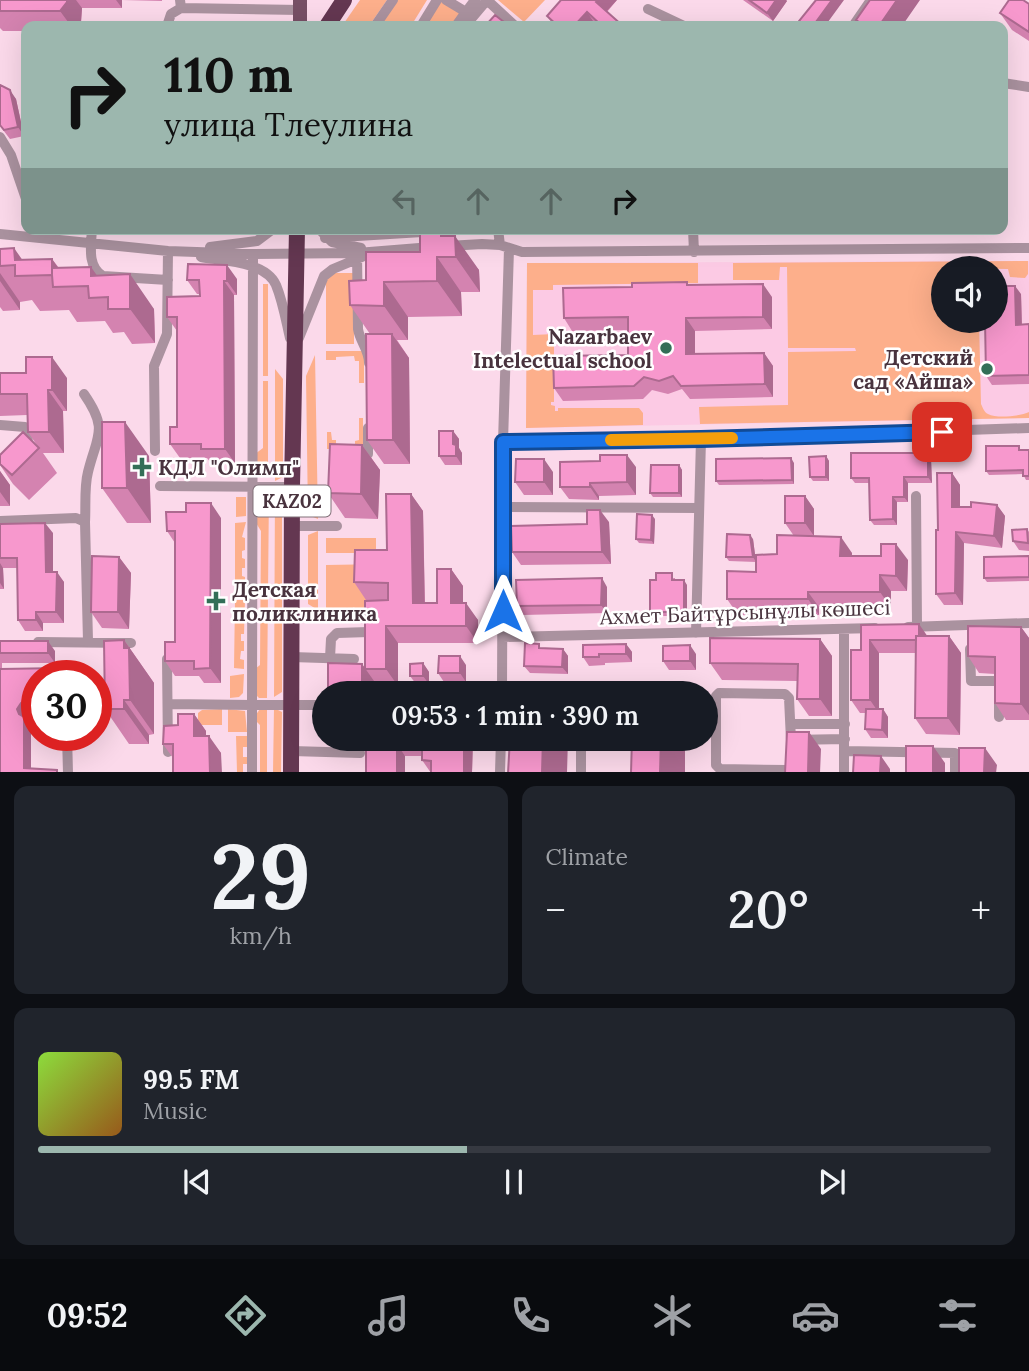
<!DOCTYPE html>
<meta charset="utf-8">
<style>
body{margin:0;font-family:Lora,serif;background:#20242c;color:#f1f3f6;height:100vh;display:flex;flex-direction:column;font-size:26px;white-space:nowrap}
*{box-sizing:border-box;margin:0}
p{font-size:23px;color:#9ea1a6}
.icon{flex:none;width:38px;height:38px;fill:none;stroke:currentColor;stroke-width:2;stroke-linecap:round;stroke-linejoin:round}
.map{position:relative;height:772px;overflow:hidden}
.panel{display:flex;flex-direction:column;gap:14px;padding:14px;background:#0d0f14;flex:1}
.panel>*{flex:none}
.banner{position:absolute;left:21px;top:21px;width:987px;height:214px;border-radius:14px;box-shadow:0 7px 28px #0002;background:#9cb7ae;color:#111;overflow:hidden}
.fabs{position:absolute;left:931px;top:256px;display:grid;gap:14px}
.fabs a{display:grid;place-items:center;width:77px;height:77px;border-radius:50%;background:#171b24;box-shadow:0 7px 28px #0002;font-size:35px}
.speed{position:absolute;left:21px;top:660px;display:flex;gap:14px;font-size:35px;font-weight:700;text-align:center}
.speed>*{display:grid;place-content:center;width:91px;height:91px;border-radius:50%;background:#171b24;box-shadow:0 7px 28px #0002;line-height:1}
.speed .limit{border:10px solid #d22;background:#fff;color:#111}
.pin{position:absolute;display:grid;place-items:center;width:60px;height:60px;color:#fff;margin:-30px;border-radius:14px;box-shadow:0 4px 10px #0006}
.me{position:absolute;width:77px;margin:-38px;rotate:0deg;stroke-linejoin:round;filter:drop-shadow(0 0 5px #0008)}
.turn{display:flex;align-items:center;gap:24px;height:147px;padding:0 28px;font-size:32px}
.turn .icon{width:91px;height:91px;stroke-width:2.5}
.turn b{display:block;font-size:49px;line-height:60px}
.lanes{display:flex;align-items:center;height:66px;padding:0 28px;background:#0003;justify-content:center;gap:35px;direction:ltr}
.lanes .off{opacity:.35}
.big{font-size:52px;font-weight:600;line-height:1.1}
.panel .tile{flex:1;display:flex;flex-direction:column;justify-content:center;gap:10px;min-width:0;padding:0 24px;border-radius:14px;background:#20242c}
.panel .dial{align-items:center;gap:0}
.dial b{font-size:91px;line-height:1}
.song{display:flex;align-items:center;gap:21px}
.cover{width:84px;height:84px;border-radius:10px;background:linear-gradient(135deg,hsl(90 70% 55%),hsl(30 70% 35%))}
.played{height:7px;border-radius:4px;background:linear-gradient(90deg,#9cb7ae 45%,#363941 45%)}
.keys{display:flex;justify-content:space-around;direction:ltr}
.heat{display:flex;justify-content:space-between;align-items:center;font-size:38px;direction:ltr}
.panel .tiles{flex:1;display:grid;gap:14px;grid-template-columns:1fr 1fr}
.tile:last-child{grid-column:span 2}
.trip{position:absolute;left:312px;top:681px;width:406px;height:70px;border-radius:35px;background:#171b24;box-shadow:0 7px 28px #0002;font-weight:600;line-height:70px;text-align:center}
.menu{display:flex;height:112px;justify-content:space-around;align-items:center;background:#090b0e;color:#9ea1a6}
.menu .icon{width:49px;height:49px}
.menu .on{color:#9cb7ae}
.menu b{font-size:32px;color:#f1f3f6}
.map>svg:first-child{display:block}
</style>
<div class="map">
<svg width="1029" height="773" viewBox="0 0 1029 773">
<rect width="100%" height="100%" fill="#fbd9ea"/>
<path fill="#fccae4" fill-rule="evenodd" d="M1029,261V418L526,428L527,263ZM943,268H996V320H943Z"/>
<path fill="#fdaf8b" d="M360,0H387L369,26H342Z
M396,0H427L411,26H378Z
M438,0L462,13L454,26H423Z
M498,0H545L524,22Z
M1028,261V274L1025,278L1010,277L1008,269L943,268V320H979L981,404C983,408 984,412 988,414C997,419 1021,416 1029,412V418L700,424L699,407L788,405V352L856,351L855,348H788L787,267H780L779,280H733V263Z
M527,263H698V283L553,285V290H533V335L554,334V402H551V405L555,406V411H558V408H639L643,413V425L526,428Z
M326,273H354V344H326Z
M263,284H268V376H263Z
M326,351H364V383H359V361H355L354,356L336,357V360H326Z
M315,355L318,519L308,515L306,376Z
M275,369L283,379V477L275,481Z
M263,381H268V467L255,474V454L263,448Z
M359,418H363V449H327V432H331L332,440H336V444H355V441L359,440Z
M263,489H269L267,698H259L255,694V669L260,665L261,531L256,523V494Z
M275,489L282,491V692L274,697Z
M236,497H246V516L236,517Z
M246,522L242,537L245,538V550L242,551V558L245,559V568H242V576L245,577V594H235V523Z
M318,531V610L308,604V535Z
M326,538H376V553H326Z
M384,564L385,576L370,613L326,614V565Z
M235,600H245L244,634H241V641H244V651H241L240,659L244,660V669L234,668Z
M244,674L243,693L239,697L230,698V676Z
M274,708L282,712L281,772L273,773Z
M222,709V725H198V713L202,710Z
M228,709L245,711L247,732H228Z
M260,709H267V772H260V725L255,720V716Z
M247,736V747H243V757H247V764H243V772H237L236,736Z"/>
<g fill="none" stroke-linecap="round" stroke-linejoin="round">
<path stroke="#aa929f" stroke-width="10" d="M180,0L181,8L300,10
M446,0L466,12L456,26
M487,0L515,26
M648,9L684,26
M466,12L475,0
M167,26L171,14L181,8
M375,26L393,0
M421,26L437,0
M465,26L487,0
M853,26L871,0
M1003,83L1029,87
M0,137L11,155L26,199
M92,229C91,246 87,267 103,276L168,280
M319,229L332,242L361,248
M498,229L500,245
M693,229L694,252
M0,234L168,251L253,254L357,253L432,247
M325,238L422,232V229
M448,246L482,244L500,245L522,252L1029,248
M210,247L257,241L273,229
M357,253L358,329C360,342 369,349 369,363
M201,257C223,261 265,261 276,285C283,302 286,321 290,338
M299,338L324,276L333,269L362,257
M84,394C109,430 97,435 88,472C84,487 86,506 85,522
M0,425L25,427L28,434L27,450
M503,442L701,439L1029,428
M155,451L154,366L167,334L168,251
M368,454V428
M160,486L292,487
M916,496L917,626
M503,507L699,508
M0,521L76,518L85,522L88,641
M292,526H337
M908,627L1029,623
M844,629V773
M696,633L701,439
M503,637L875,628
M38,642L131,643
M970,649L971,681H999V717
M292,657L354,659
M330,658L331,639L337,633L369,632
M167,659L168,752
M502,693L503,442L509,249
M168,704L252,705L253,254
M32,719H37
M791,724H845
M67,735L68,773
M292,751L360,753
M845,751L955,753V773
M790,759V767L787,770L720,769L716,765V696L719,693L785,694L789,698L791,740L845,739
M252,773V705H324
M500,773L501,738
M581,773V738"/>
<path stroke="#774f65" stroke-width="14" d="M300,26V0"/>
<path stroke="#643751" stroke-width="16" d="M327,26L344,0
M291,773L292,487L297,229"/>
</g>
<path fill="#d483b0" d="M0,0H162V1L122,0V8H82L81,22L78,26H26V31H3L0,28Z
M617,0L607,12L623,26H598L595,24L593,26H554L547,16Z
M743,0H786L787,1L773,21Z
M1029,4V41L1012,30L1000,13Z
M0,85L16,99L24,136L10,139L0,126Z
M420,229H443L447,236L479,270L480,292H461L462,316L408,317V340H397L409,358L410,464H384L367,440L370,334L350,305L366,280L420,252Z
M0,249L22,260L52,259L59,268L97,276L154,309L155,343L132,344L124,332L113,333L105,321L77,322L69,310L40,311L32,300L20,302V310L3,311L0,307Z
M237,279V295H234L235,463H211L207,458H180L170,444L177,427V331L167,317L200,296V294H197L187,280Z
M689,285L772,297V329L695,331V354L764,353L773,366V397L690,399L682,389L668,394L652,390L643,399L563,401L554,388L628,355V330L572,331L564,318Z
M1021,294L1022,325L1029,324V384L992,385L986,376Z
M0,373L67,378V411H63L64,453H43L57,473L29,500L13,484L0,465V455L38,447L28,432L27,415L0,416Z
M453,431L459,439V448L462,453V465H445L439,456Z
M362,445L380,470L378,519L345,518L328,493Z
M1022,450H1029V480H1026L1023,474L989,475L986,471Z
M149,456L151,523H127L102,488Z
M826,456L829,461V481H813L810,477Z
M931,459L932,483H908V502H897V525H874L870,520L869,483H855L851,478Z
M794,463V484L719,485L716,481Z
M679,465L682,470V497H653L650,493Z
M636,467V495L599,496V500L569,499L560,487Z
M0,471L10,485V506H0Z
M553,472V495H524L515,482Z
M952,473L960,485V507H971L997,505L1005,516L1002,548L964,543L963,605H944L936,594L938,530Z
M411,494L423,511L425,603H437L451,569L463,586V603L478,620V643H398V686H378L379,688V693H328L362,664L365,668L388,600H366L354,582L387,550Z
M805,496L814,509V536L852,553V556L908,560L907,591H891V608L819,607V615H738L727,599L756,572L777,554L794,536L785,523Z
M221,518V683H204L199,676H175L165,661L175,642V543L167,531Z
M655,519L654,544L639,543L636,539Z
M609,522L611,564L521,565L512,552L587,524Z
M0,524L53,533V572L64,582V623H43V631H25L18,620L17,568H3L4,589H0Z
M1027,529L1029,532V551L1019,550L1013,541Z
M753,539L756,562L729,561L726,557Z
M1029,556V581L987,582L984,578Z
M119,557L131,573L129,629L102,628L91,612Z
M675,578V580L687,585V616H653L650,612L656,580Z
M607,587V613L523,615L517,606Z
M861,625L927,636H949L961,653L960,735L926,734L915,718L916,653H879V709H883L888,717V738H871L865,729L866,713H860L851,700L861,650Z
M1021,627L1029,638V720H1006L995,703V674L979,673L968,656Z
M820,639L832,656V716H809L797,699V681L722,680L710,663Z
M124,640L154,683V734L149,735V744H129L105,709Z
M0,641L55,651V663H2V669L37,676V712L32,711L28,713L24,718L31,727V769L0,773Z
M626,644L632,652V662L605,663V665L589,666L583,657Z
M563,649L568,656V674L530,673L524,666Z
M696,654V670H669L663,661Z
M423,663L429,672V684H416L410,676Z
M466,665V682H444L438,673Z
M194,714L206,731V736L221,753L173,758L163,744L178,725Z
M366,738H473L472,773H431L422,760V756H405Z"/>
<path fill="#ad6a90" d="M67,0H76L82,8L81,22L78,26H71L60,11Z
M116,0H122V8Z
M598,0H617L604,14L596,2Z
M776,0H786L787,1L773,21L767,13Z
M832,0H844L825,26H813Z
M897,0H920L902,26H879Z
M587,12L595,24L593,26H574Z
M10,90L16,99L24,136L18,127Z
M441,229H443L455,247V236L479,270L480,292L441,236Z
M14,248L33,275L15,260Z
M437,257L461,292L462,316L437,281Z
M52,259L71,286L52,274Z
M227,265L237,279V295L227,281Z
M91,267L115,301L91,276Z
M0,273L20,302V310L0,281Z
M130,274L154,309L155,343L130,309Z
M224,281L234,295L235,463L225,449Z
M384,282L408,317V340L384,306Z
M763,284L772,297V329L763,317Z
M1015,286L1021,294L1022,333L1016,325Z
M686,318L695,331V367L686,354Z
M392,334L409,358L410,464L393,440Z
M764,353L773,366V397L765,384Z
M52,357L67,378V411L52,390Z
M48,390L63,411L64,453L49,432Z
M125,422L149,456L151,523L127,488Z
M453,431L459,439V448L462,453V465L456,456L453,444Z
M362,445L380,470L378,519L361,494Z
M928,453L931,459L932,483L928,477Z
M627,455L636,467V495L627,482Z
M826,456L829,461V481L826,477Z
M791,458L794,463V484L792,480Z
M544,459L553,472V495L544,482Z
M679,465L682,470V497L679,493Z
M0,471L10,485V506L0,492Z
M952,473L960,485V519L952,507Z
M904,477L908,483V502L904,497Z
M590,483L599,496V500L590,487Z
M411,494L423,511L425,620L413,603Z
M805,496L814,509V536L805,523Z
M893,497L897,502V525L893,519Z
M211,503L221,518V683L210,668Z
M997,505L1005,516L1002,548L994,536Z
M600,510L609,522L611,564L602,552Z
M652,515L655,519L654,544L651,540Z
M45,523L53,533V582L46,572Z
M956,532L964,543L963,605L955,593Z
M750,535L753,539L756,562L753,557Z
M841,537L852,553L851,572L840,556Z
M896,544L908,560L907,591L896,576Z
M119,557L131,573L129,629L118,612Z
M0,563L3,568L4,589L0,583Z
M451,569L463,586V620L451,603Z
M57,572L64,582V623L56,612Z
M880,575L891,591V608L880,592Z
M602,578L607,587V613L601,605Z
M684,580L687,585V616L684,612Z
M808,592L819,607V615L808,599Z
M466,603L478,620V643L466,626Z
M36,612L43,623V631L36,620Z
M919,624L928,637L919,640Z
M386,626L398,643V686L386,669Z
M1021,627L1029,638V715L1021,704Z
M949,636L961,653L960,735L948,718Z
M820,639L832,656V716L820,699Z
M124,640L154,683V734L130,700Z
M870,640L879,653V713L870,700Z
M48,641L55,651V663L48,653Z
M626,644L632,652V662L626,654Z
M690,645L696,654V670L690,661Z
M563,649L568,656V674L562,667Z
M460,656L466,665V682L460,673Z
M423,663L429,672V684L423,676Z
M362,664L379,688V693H362Z
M124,700L149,735V744L124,709Z
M21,703L28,713L24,718L31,727V773L24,768L17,709Z
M883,709L888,717V738L882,730Z
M194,714L206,731V754L194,736Z
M809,732L821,749L820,773H808Z
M209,736L221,753L222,773H210Z
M464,738H473L472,773H464Z
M543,738H568L567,773H542Z
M661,738H685V773H660Z
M397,744L405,756V773H397Z
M933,746L945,763V773H933Z
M985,748L997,765L996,773H984Z
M881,756L890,769V773H880Z"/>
<path fill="#f798cd" stroke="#ad6a90" stroke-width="2" d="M0,0H67V2L60,11H0Z
M561,0H598L596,2L623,26H602L587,12L574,26H558L547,16Z
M749,0H776L767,13Z
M816,0H832L813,26H805L799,21Z
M870,0H897L879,26H865L856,20Z
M1009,0H1023L1029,4V32L1000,13Z
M495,15L509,26H485Z
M0,85L10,90L18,127L4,130L0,125Z
M420,229H441V236H455L456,257H437V281L384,282V306L350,305L349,281L366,280V252H420Z
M14,248L15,260L52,259V274V268L91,267V276L130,274V309H108V297L89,298L88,286L53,287L52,275L15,276V265L0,266V249Z
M188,264L227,265V281H224L225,449H201V444H170V427H177V317H167V297L200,296L199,280H187Z
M687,282V285L763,284V317L686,318V354L764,353L765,384L681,386L673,376L659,381L644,377L634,386L554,388L553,356L628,355V317L564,318L563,288L632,287V283Z
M996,286H1015L1016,325L1029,324V375L986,376L985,320H996Z
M366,334H392L393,440H367Z
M26,357H52V390H48L49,432H28L27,394H0V373H26Z
M102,422H125L127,488H102Z
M439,431H453V444L456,445V456H439Z
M23,432L39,448L12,475L0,464V455Z
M330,444L362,445L361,494L328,493Z
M986,446H1019V450H1029V476H1023V470L986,471Z
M851,453H928V477H904V497H893V519L870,520L869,478H851Z
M600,455H627V482L590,483V487H560V462L600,461Z
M826,456V477H810L809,457Z
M791,458L792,480L716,481V459Z
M516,459H544V482H515Z
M651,465H679V493H650Z
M937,473H952V507H971V502L997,505L994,536L956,532L955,593L936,594V530H938Z
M386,494H411L413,603H437V569H451V603H466V626H386V669H365V601L388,600V583L354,582L355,550H387Z
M785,496H805V523H785Z
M186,503H211L210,668L194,669V661H165V642H175V531H167L166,512H186Z
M587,510H600L602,552H512L511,526L587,524Z
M637,514L652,515L651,540L636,539Z
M45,523L46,572H57L56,612H36V620H18L17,558H0V524Z
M1027,529L1028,543L1013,541L1012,530Z
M727,534L750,535L753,557H726Z
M777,535L841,537L840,556H881V544H896V576L880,575V592H808V599H727V571L756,572V555L777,554Z
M92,556L119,557L118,612H91Z
M1029,556V577L984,578V557Z
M656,573H672V580H684V612H650V580H656Z
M602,578L601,605L517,606L516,580Z
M919,624V636H916V640H870V700H851V650H861V625Z
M968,626L1021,627V704L995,703V657L968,656Z
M916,636H949L948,718H915Z
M710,638L820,639V699H797L798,664L710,663Z
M124,640V648H129L130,700H124V709H105L104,641Z
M0,641H48V653H0Z
M525,643L539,644V648L563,649L562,667L524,666Z
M626,644V654H599V657H583V645Z
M690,645V661H663V646Z
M439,656H460V673H438Z
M328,663L362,664V693H328Z
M423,663V676H410V664Z
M62,668V676H37V705L33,702L25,701L21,703L17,709L19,714L24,717V768L57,770V773H0V669Z
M511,690L545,692V693H511Z
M866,709H883L882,730L865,729Z
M178,714H194V736H209L210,773H173V744H163L164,726L178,725Z
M787,732H809L808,773H785Z
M366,738H464V773H431V761L422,760V745L397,744V773H366Z
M510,738H543L542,773H508Z
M632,738H661L660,773H631Z
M906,746H933V773H906Z
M959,748H985L984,773H959Z
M854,755L881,756L880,773H853Z"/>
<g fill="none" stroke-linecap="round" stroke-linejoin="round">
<g stroke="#114b97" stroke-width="18">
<path id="route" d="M503,611V442L701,439L942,432"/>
</g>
<use href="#route" stroke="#1a73e8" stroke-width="12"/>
<path stroke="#f59e0b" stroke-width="12" d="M611,440L732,438"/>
</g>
<g fill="#336e57" stroke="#fff" stroke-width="2.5">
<circle cx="666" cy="348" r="7"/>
<circle cx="987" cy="369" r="7"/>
<path d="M138.5 456.5h7v7h7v7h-7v7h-7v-7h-7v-7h7z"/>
<path d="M212.5 590.5h7v7h7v7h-7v7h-7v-7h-7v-7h7z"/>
</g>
<g text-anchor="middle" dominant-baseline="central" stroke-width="5" stroke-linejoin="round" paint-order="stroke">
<rect fill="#fff" stroke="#807078" stroke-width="2" x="253.5" y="485.5" width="77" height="31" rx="5"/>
<g font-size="19" font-weight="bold" fill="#49333e">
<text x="292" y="501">KАZ02</text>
</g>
<g font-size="21" font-weight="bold" fill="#49333e" stroke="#fff" text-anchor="end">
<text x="652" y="336">Nazarbaev<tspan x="652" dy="24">Intelectual school</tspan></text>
<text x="973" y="357">Детский<tspan x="973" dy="24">сад «Айша»</tspan></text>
<text x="158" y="467" text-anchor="start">КДЛ "Олимп"</text>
<text x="232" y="589" text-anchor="start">Детская<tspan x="232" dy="24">поликлиника</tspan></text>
</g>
<g font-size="21" fill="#49333e" stroke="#fff">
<text transform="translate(745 612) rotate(-2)">Ахмет Байтұрсынұлы көшесі</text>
</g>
</g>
</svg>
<div class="fabs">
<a><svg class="icon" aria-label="sound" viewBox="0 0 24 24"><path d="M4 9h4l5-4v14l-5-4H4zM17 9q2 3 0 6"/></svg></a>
</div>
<div class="speed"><div class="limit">30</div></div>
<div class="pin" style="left:942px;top:432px;background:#d93025"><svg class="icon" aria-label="arrive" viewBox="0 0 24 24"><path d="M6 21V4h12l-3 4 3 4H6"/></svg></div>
<svg class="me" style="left:503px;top:611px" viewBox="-20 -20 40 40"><path d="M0-17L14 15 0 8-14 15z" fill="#1a73e8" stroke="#fff" stroke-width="4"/></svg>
<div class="trip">09:53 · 1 min · 390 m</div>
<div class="banner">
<div class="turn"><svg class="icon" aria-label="right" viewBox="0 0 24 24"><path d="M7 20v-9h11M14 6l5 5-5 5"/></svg><div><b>110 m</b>улица Тлеулина</div></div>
<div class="lanes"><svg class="icon off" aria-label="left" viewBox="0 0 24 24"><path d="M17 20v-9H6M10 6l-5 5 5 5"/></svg><svg class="icon off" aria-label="ahead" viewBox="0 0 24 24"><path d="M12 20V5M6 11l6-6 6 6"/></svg><svg class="icon off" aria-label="ahead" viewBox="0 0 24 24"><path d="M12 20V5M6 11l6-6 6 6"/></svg><svg class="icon" aria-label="right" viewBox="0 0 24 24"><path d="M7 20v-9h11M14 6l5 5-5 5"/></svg></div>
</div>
</div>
<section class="panel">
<div class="tiles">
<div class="tile dial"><b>29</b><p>km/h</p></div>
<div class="tile"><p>Climate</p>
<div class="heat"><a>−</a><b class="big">20°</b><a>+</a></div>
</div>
<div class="tile">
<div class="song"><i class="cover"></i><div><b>99.5 FM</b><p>Music</p></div></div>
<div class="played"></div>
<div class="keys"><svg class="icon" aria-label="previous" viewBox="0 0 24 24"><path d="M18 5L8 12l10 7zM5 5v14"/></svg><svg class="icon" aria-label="pause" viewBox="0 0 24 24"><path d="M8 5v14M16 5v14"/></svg><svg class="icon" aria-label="next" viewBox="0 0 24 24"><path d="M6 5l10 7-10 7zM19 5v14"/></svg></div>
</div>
</div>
</section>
<nav class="menu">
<b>09:52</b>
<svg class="icon on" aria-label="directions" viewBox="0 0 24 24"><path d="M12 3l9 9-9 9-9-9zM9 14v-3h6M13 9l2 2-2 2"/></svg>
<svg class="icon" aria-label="music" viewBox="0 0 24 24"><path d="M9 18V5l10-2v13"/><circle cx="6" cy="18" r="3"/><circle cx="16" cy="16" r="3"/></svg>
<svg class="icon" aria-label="phone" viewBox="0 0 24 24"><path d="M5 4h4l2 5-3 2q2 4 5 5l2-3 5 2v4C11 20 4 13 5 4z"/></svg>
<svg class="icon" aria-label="climate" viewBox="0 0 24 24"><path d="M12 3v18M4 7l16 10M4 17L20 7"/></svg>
<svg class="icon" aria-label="car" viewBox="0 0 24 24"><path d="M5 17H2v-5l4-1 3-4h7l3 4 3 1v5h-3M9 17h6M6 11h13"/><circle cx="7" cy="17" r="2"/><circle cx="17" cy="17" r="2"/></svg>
<svg class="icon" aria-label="filters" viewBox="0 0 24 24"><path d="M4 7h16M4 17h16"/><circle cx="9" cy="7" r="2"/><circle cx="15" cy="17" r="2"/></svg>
</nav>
